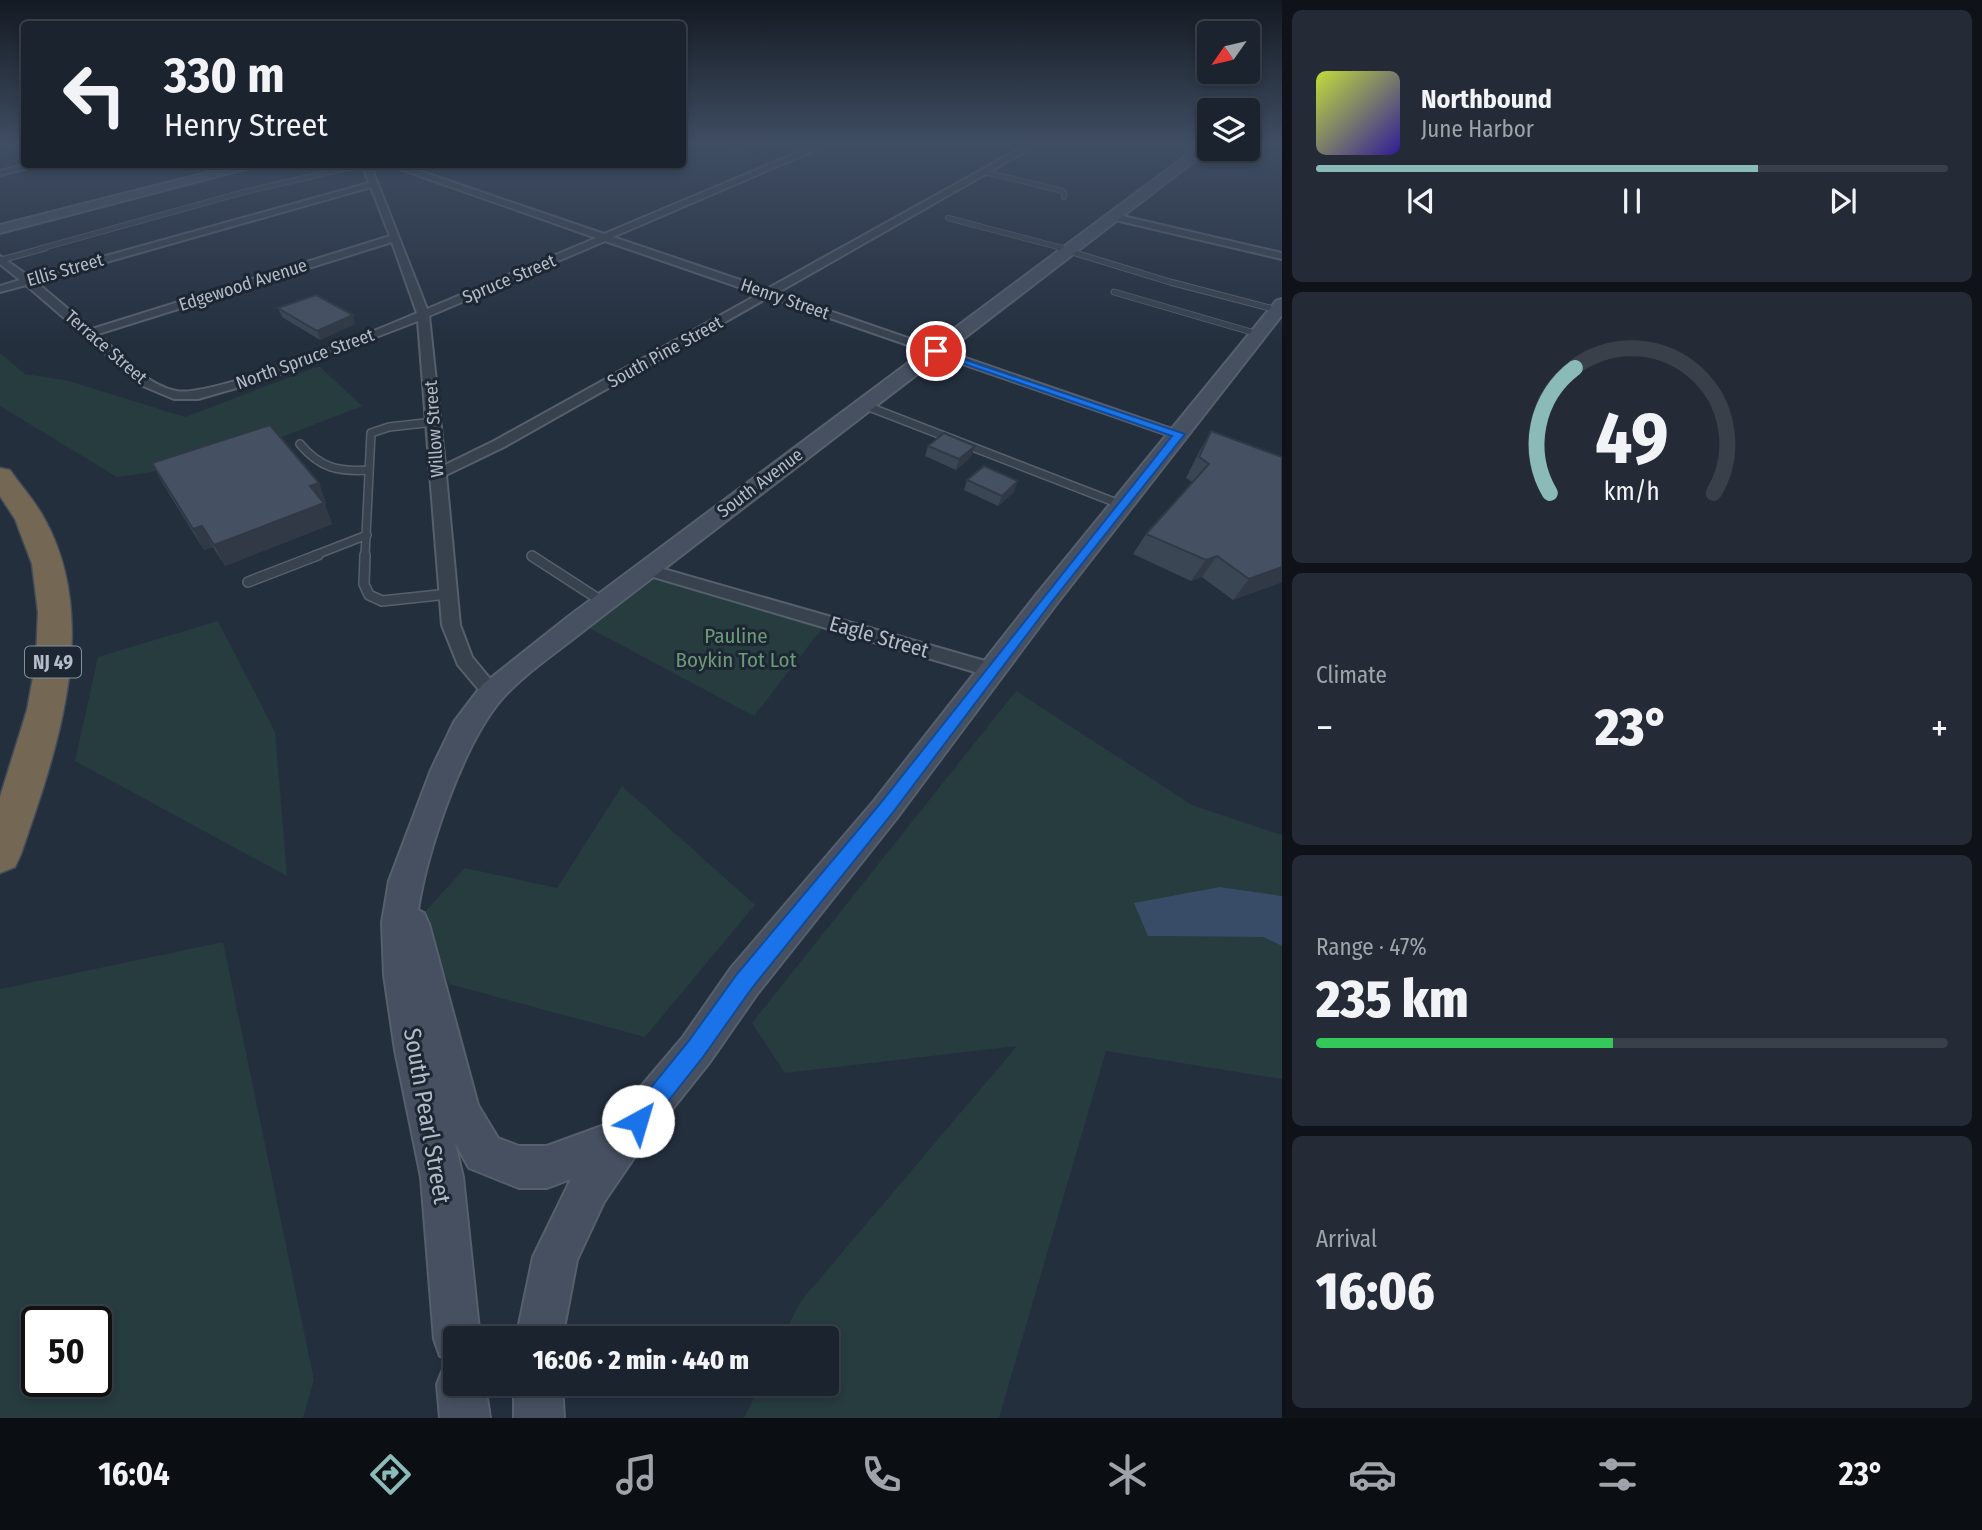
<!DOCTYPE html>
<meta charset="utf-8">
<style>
body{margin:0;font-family:"Fira Sans Condensed",sans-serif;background:#242b36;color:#f1f3f6;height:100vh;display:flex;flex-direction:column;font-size:26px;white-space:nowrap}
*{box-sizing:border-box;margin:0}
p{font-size:23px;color:#a0a4aa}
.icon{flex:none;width:38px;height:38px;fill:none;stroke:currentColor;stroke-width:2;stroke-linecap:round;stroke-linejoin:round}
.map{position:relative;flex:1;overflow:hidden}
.drawer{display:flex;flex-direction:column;gap:10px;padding:10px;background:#0f1319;width:700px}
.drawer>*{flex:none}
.top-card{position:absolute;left:21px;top:21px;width:665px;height:147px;border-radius:7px;box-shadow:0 4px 10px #0003,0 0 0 2px #39404a;background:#1b232e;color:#f1f3f6;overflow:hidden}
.needle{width:46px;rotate:236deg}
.buttons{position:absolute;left:1197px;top:21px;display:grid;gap:14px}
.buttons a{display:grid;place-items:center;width:63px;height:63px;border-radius:7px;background:#1b232e;box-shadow:0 4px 10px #0003,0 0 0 2px #39404a;font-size:35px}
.speed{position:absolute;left:21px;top:1306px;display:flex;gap:14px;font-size:35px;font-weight:700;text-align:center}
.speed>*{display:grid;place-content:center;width:91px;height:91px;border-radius:50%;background:#1b232e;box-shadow:0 4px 10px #0003,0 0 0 2px #39404a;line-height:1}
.speed .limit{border:4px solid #111;border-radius:10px;background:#fff;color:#111}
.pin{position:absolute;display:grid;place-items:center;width:60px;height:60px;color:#fff;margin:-30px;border:4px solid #fff;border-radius:50%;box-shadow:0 2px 7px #0007}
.me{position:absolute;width:77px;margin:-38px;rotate:39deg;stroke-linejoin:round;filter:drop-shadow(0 0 5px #0008)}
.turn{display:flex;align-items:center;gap:24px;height:147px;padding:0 28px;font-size:32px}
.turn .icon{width:91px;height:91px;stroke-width:2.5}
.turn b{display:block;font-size:49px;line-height:60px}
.big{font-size:52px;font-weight:800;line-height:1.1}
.drawer .card{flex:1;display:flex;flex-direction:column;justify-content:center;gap:10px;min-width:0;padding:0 24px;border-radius:10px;background:#242b36}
.drawer .dial{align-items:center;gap:0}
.dial svg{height:182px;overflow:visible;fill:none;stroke:#39404a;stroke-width:7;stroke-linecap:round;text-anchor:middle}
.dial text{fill:#f1f3f6;stroke:none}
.song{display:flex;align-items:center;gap:21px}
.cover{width:84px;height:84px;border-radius:10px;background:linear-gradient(135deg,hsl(70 70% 55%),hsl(250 70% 35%))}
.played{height:7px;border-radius:4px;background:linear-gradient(90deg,#8bbbb9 70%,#39404a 70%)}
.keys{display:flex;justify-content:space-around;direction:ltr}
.heat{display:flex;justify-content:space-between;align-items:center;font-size:38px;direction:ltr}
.charge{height:10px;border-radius:5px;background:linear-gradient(90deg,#34c759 47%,#39404a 0)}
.trip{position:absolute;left:443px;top:1326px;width:396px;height:70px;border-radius:7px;background:#1b232e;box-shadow:0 4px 10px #0003,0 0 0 2px #39404a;font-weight:800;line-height:70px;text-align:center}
.tabs{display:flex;height:112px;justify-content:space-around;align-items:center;background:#0b0e12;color:#a0a4aa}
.tabs .icon{width:49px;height:49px}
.tabs .selected{color:#8bbbb9}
.tabs b{font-size:32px;color:#f1f3f6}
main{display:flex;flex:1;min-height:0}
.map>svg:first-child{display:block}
</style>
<main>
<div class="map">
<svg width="1282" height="1418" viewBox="0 0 1282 1418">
<rect width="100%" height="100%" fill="#242f3e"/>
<path fill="#263c3f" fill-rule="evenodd" d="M0,353L25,374L69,381L185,417L319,366L362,406L259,446L147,473L117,477L0,406Z
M646,569L827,622L754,716L578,622Z
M218,621L275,732L287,876L75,761L98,657Z
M1016,691L1192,805L1282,835V896L1220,887L1148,936L1263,937L1282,946V1079L1106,1051L999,1418H744L761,1384H826V1339H782L801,1301L1017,1046L785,1073L752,1023Z
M622,786L755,905L645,1037L449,984L421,916L465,868L557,888Z
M223,942L314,1380L303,1418H0V989ZM37,1321H96V1381H37Z"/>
<path fill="#394c67" d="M1220,887L1282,896V946L1263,937L1148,936L1134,903Z"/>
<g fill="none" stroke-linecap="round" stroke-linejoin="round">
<g stroke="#565f6c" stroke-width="6">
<path id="lane-far3" d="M984,172L1059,190L1064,192V197
M948,218L1066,249
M39,249L244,192L365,164"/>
</g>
<g stroke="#565f6c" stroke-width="7">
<path id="lane-far2" d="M1059,248L1170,282L1277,310
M1,260L45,248
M1114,292L1258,334"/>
</g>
<g stroke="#565f6c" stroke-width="10">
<path id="lane-far1" d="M864,405L1122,505
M300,444C320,468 338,472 369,470
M313,556L367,535
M365,556L371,433L389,427L434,422"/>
</g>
<g stroke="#565f6c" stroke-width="12">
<path id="lane" d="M365,555L364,584L369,595L382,601L448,594
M532,556L603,602
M248,582L318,555"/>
</g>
<g stroke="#565f6c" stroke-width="4">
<path id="street" d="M820,143H831L613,237L767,289L1030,143H1040L777,293L1186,434L1174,437L769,297L504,447L446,475L460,625L472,657L501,692L492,699L485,697L458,665L442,625L418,321L264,380L198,399H174L143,386L26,285L0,292V286L20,280L0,264V256L30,277L369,183L362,164H370L427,309L596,238L386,164H399L604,234ZM371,187L390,236L92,329L36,282ZM605,241L759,294L494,441L445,465L429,316ZM392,242L417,313C375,331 212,398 176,391C146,385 120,354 98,334Z
M27,164H44L0,175V171Z
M1114,214L1282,253V259L1111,219Z
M646,564L992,663L1001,670L992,677L640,573L638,569Z"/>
</g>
<g stroke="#565f6c" stroke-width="4">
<path id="secondary" d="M1203,143H1209L1210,149L587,628C560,650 522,675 500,701C462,747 427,851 418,910L424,913L429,924L478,1105L498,1138L519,1146H547L610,1123L683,1037L731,968L874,801L1036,595L1276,301L1282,299V315L1054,607L896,819L757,994L709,1063L638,1152L604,1202L577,1260L562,1339H516L533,1257L571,1179L547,1188H519L469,1168L455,1143L463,1177L480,1339H455V1362L440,1356L434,1339L421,1177L395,1050L384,975L382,922L389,881L431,770L454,722L482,685L569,616Z
M242,164H264L0,233V225Z
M455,1362V1384H485L490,1418H440L437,1384L444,1367Z
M514,1384H562L564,1418H514Z"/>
</g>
<g stroke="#434c59" stroke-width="3">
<path id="highway" d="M0,468L10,470C21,486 35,501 44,518C102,622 57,750 21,854L15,867L0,873V797L27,710L36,661L38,612L32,564L15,519L0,496Z"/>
</g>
<path stroke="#44595c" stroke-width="2" stroke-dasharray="2.5 2.5" stroke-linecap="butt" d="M707,143L756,157"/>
<use href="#lane-far3" stroke="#38414e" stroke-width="4.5"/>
<use href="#lane-far2" stroke="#38414e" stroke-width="5"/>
<use href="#lane-far1" stroke="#38414e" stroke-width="7"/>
<use href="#lane" stroke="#38414e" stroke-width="9"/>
<use href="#street" fill="#38414e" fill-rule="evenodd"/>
<use href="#secondary" fill="#465061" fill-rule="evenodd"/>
<use href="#highway" fill="#746855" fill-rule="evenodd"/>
</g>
<path fill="#3b4654" d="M278,308L355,324L320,340L282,317Z
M1211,431L1282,582L1233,600L1202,577L1191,581L1133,554L1146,534L1192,482L1186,478L1199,452Z
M928,446L971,457L956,470L925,456Z
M152,463L319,483L326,504L325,505L332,524L225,566L213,547L204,550L163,484Z
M967,480L1014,492L998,506L964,490Z"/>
<path fill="#303945" d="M353,315L355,324L320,340L317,331Z
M975,446L971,457L956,470L959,459Z
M1018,481L1014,492L998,506L1002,496Z
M319,483L326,504L325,505L332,524L225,566L214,545L310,486Z
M202,526L213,547L204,550L193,529Z
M1217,556L1202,577L1191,581L1206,560Z
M1282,567V582L1233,600L1249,579Z"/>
<path fill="#455162" stroke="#303945" stroke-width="2" d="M316,295L353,315L317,331L278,308Z
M270,425L319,483L310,486L324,503L214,545L202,526L193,529L152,463Z
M1211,431L1282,457V567L1249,579L1217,556L1206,560L1146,534L1209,464L1199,457Z
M944,433L975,446L959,459L928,446Z
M984,466L1018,481L1002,496L967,480Z"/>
<linearGradient id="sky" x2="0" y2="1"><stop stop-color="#141a22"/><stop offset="0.42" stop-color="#3f4d63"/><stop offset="1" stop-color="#3f4d63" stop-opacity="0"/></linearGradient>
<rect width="1282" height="342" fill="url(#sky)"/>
<path fill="#1a73e8" stroke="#114b97" stroke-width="2" d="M933,349L1185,434L1050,604L891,815L752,988L703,1057L646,1129L638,1132L630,1129L627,1121L630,1113L688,1042L737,974L879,805L1172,436L933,353Z"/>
<g text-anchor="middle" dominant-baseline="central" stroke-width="6" stroke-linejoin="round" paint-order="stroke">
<g font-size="18" fill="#b4bcc9" stroke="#1d2633">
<text transform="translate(65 270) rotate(-16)">Ellis Street</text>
<text transform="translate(509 279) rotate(-23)">Spruce Street</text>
<text transform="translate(243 285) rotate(-18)">Edgewood Avenue</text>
<text transform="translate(785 299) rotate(19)">Henry Street</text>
<text transform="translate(106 347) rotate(41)">Terrace Street</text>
<text transform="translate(665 352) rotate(-29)">South Pine Street</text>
<text transform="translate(305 359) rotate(-20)">North Spruce Street</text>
<text transform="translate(434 429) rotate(-94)">Willow Street</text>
<text transform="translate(760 483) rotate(-37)">South Avenue</text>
</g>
<rect fill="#1d2633" stroke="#878f9c" stroke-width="2" x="25" y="646.5" width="56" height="31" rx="5"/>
<g font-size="19" font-weight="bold" fill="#b4bcc9">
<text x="53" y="662">NJ 49</text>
</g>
<g font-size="21" fill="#6b9a76" stroke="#1d2633">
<text x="736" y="636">Pauline<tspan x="736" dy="24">Boykin Tot Lot</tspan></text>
</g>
<g font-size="21" fill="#b4bcc9" stroke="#1d2633">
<text transform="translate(879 637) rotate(16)">Eagle Street</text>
</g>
<g font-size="24" fill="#b4bcc9" stroke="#1d2633">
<text transform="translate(427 1116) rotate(80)">South Pearl Street</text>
</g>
</g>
</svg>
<div class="buttons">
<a><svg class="needle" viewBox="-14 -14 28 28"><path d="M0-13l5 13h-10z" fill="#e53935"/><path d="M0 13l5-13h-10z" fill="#a0a4aa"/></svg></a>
<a><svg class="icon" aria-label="layers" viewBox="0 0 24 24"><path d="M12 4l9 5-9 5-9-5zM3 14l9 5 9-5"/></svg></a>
</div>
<div class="speed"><div class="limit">50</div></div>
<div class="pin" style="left:936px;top:351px;background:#d93025"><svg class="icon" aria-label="arrive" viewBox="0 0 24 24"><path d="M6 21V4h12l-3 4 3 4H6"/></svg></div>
<svg class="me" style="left:638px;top:1121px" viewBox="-20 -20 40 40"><circle r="19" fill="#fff"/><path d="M0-13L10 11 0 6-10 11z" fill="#1a73e8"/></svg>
<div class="trip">16:06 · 2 min · 440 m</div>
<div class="top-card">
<div class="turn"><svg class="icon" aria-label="left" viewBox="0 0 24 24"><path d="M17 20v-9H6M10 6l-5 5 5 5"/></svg><div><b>330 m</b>Henry Street</div></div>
</div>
</div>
<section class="drawer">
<div class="card">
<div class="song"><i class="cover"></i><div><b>Northbound</b><p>June Harbor</p></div></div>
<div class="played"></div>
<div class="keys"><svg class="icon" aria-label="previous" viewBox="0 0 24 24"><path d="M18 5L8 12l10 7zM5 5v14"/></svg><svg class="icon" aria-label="pause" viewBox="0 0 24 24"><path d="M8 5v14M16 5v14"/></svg><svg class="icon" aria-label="next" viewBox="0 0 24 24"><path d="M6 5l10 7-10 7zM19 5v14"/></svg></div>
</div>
<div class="card dial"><svg viewBox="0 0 100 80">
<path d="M14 69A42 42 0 1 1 86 69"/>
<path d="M14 69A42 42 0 0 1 25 14" stroke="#8bbbb9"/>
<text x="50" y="56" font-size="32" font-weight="700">49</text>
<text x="50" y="72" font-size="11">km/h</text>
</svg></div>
<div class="card"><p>Climate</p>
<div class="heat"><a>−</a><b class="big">23°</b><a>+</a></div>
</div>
<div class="card"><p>Range · 47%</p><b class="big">235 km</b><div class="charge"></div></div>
<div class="card"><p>Arrival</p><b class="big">16:06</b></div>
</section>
</main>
<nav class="tabs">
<b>16:04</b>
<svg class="icon selected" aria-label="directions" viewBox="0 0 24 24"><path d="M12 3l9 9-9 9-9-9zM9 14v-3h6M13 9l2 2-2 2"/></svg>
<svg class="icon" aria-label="music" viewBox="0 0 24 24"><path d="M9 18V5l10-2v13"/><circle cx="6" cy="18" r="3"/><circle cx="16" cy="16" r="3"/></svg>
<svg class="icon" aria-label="phone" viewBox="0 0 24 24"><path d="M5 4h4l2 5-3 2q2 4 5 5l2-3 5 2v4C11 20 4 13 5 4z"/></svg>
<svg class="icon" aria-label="climate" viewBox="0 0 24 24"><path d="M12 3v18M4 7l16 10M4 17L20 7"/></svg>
<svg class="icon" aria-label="car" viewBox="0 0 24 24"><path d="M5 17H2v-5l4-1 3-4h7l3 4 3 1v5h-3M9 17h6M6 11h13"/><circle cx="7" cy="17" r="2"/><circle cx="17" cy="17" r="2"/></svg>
<svg class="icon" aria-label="filters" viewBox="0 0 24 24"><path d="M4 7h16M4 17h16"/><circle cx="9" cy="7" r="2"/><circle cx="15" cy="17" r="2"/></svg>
<b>23°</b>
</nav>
